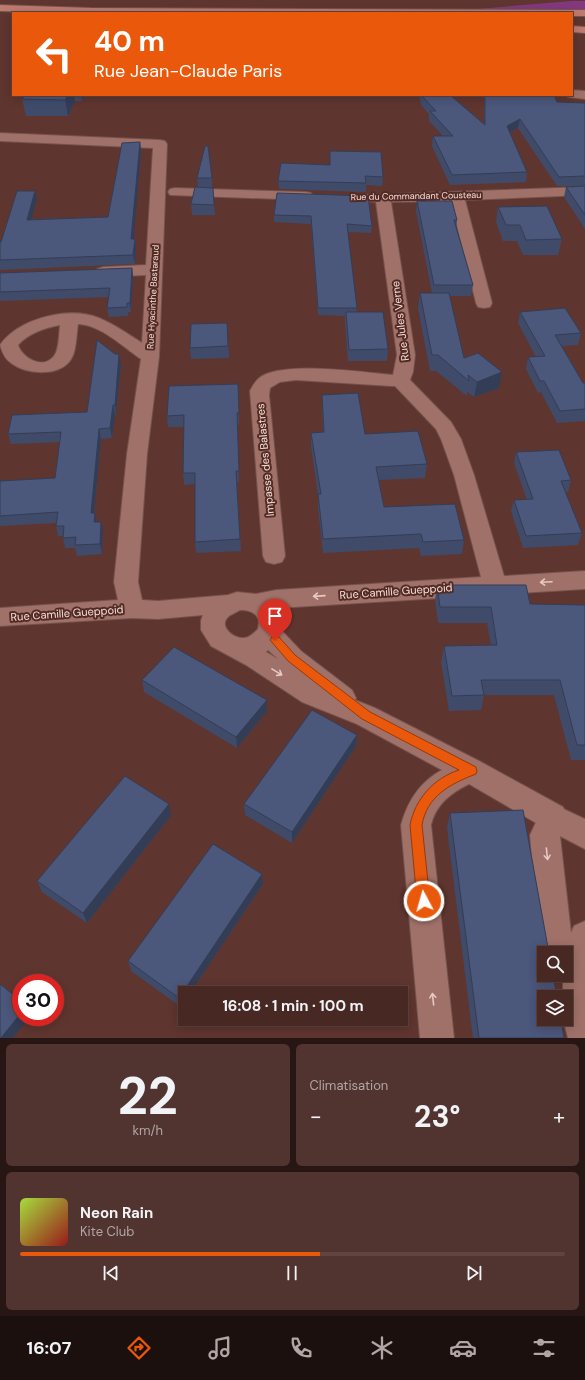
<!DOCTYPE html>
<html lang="fr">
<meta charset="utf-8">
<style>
body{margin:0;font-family:"DM Sans",sans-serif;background:#513430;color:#f1f3f6;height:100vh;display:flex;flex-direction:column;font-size:15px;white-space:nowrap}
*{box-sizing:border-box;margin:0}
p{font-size:13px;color:#b0a6a6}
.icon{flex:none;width:22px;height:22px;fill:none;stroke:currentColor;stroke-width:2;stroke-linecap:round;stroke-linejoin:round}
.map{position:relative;height:1038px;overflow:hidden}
.drawer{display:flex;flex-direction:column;gap:6px;padding:6px;background:#271613;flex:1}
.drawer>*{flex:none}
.banner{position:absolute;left:12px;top:12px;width:561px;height:84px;border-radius:0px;box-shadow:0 2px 10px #0003,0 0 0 1px #5f4441;background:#ea580c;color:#fff;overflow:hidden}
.controls{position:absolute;left:537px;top:946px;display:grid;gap:8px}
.controls a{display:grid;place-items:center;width:36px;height:36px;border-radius:0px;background:#472823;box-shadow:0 2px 10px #0003,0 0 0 1px #5f4441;font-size:20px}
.speed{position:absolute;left:12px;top:974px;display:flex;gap:8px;font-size:20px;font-weight:700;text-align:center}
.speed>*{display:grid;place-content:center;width:52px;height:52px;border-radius:50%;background:#472823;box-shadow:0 2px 10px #0003,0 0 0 1px #5f4441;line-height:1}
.speed .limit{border:6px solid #d22;background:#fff;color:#111}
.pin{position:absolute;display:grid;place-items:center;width:34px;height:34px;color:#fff;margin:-41px -17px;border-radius:50% 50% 50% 0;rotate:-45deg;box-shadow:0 0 4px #0007}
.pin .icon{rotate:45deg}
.me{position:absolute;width:44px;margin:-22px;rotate:354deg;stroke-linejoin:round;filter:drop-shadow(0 0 3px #0008)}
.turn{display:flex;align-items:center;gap:14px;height:84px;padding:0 16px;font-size:18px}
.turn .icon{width:52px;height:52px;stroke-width:2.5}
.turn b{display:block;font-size:28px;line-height:34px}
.big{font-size:30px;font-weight:700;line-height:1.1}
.drawer .card{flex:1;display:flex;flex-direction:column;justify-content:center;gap:6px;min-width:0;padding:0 14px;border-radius:6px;background:#513430}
.drawer .dial{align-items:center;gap:0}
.dial b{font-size:52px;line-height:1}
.song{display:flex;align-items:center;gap:12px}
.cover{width:48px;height:48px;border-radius:6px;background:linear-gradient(135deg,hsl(80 70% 55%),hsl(0 70% 35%))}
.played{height:4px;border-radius:2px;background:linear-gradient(90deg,#ea580c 55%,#5f4441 55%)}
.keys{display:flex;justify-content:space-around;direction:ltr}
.heat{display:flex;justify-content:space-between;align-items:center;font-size:22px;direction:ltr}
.drawer .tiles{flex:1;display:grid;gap:6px;grid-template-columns:1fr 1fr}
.card:last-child{grid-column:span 2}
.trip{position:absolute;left:178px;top:986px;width:230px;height:40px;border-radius:0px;background:#472823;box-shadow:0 2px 10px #0003,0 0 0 1px #5f4441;font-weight:700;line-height:40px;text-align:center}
.menu{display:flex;height:64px;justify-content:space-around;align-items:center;background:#1c100e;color:#b0a6a6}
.menu .icon{width:28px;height:28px}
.menu .current{color:#ea580c}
.menu b{font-size:18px;color:#f1f3f6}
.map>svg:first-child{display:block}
</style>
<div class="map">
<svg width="585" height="1038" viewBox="0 0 585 1038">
<rect width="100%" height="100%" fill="#5f352f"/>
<path fill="#83387e" d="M572,1H585V10H464Z"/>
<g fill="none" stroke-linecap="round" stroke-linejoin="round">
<g stroke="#75524d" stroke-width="2">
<path id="minor" d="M572,90L585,91V99L568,97L567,95H572Z
M0,133L160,140L165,141L167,144L159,357L147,454L138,582L142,600L158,601L228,595L237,592L256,594L276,590L481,577L454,475L441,439L436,429L395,386H391L296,380L280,382L270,388L269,395L285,556L282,562L274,564L266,562L263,556L250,391C253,385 257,378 264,375C291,362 362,372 393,375L397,355L376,202L363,201L361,198L363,195L585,187V195L465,200L492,303L490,307L484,308L478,307L476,303L451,201L391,202L415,355L413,372L410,380L451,422L461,439L474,475L504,576L585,571V589L278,608L283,620L282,631L301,651L352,690L356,698L355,700L375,708L481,762L563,807L567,817L563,827L553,830L543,827L469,784C451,793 436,804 431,825L454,1038H420L401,825C408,800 420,782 442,770L357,724L302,702L246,665L211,646L201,630V620L203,615L158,619L132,618L0,626V608L118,600L114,582L127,454L141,359C123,347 101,325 78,324C76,336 77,353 69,362C56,377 25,374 11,363C5,359 2,352 0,345C19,318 69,306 99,318C114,324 128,334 142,343L146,275L103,277L97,275L95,272L97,269L103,267L146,265L153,148L0,141ZM60,325C59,334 59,350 54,356C43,370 22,358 18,345C29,333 44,328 60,325ZM240,610C253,610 261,615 258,629C255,632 252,635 248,637C237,642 216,627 229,616C232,614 237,612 240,610ZM268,650L278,659L266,652Z
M175,188L306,192L311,193L313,196L311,199L306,200L170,195L168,192L170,189Z"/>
</g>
<g stroke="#75524d" stroke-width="2">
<path id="tertiary" d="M553,804L585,819V849L560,836L571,933L574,926L585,921V1038H568L563,1019H566V997H559L563,989V975H566V953H545L538,930L530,835L543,807Z"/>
</g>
<g stroke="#75524d" stroke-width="2">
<path id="trunk" d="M0,5L91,8L585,10V16H572V13H59L0,11Z
M572,26L585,27V33L572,32Z"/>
</g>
<use href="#minor" fill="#a07168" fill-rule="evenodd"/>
<use href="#tertiary" fill="#a07168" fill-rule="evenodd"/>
<use href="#trunk" fill="#be7a6e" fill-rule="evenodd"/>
</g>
<path fill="#404b6a" d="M25,95H85L82,101H75L68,116H26L22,99Z
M419,95H450L484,124V95H554L557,102L585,103V186H557L518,128L510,133L527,172L526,182L450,185L432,146L433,136H443L429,121V114L421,105Z
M140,142L141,151L133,239H135L136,248L135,264L0,270V242H1L37,199L31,219L108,217Z
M281,163L383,177L382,186L366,185V192L279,189L278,181Z
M197,178H212V188L198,187Z
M585,186V229L564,197L566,187Z
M277,193L372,226L371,233L348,232L357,308L356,312L388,349L387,361H348L345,324V316L318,315L311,224L274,222V215Z
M417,201L457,220L456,228L473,285L471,296H450L464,358L499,388L474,397L467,392V396L436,371H430L418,308L420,293H432L416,211Z
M191,204L214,205L215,215H192Z
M498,207L562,239L558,255H523L517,241H503L496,222Z
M132,268L133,277L131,312H128V316L109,317L107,308L109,297L0,301V273Z
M520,312L581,333L578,345L562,346L583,383H585V421L557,423L541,392L538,393L526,369L528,357H536L518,323Z
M227,323L229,358L191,359L190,348Z
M121,364L116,415H115L112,438L101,439L94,513H95L97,522L103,532L102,554L77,556L75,548H65L63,538V536H58L56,526V523L0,526V481L55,478L60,442L11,444L8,434L87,412Z
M238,384L239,425H237L239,482H237L241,551L196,553L195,542V484L184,485L183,473L184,427H168L167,416Z
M322,395L365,434L427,464L425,478L379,480L384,507L464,540L462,554L421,556L419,548L323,553L318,508V495L311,446V433L323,432L322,408Z
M516,452L571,480L568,492H565L582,533L578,545L523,548L511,511L514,500H527L514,463Z
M437,585L530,604L585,605V761V760H571L554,695H484L481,710L449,711L441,662L444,646L491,645L487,623H438L435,600Z
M142,680L267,711L237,748L144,692Z
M357,735L356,746L292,843L245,815L244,804Z
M450,813L564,1038H473L447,828Z
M171,815L87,923L42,892L37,881Z
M262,874L263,884L190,993H185V1001L181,1007L131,971L128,961Z"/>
<path fill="#343d56" d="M68,95H74L75,101L68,116L65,100Z
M81,95H85L82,101Z
M520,119L518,128L505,135L507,126Z
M140,142L141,151L133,248L131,239Z
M35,191L37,199L29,228L27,220Z
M135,239L136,248L135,264L133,255Z
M132,268L133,277L131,312L130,303Z
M119,354L121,364L116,415L115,405Z
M502,372L499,388L474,397L477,382Z
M238,384L239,395V425V413Z
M113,405L115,415L112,438L110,428Z
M99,429L101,439L93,524L91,513Z
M95,513L97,523L94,522Z
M101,522L103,532L102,554L100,544Z
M267,700V711L237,748L236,737Z
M357,735L356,746L292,843V832Z
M169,804L171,815L87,923L83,913Z
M262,874L263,884L190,993H185V1001L181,1007L179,998Z
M21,1013V1017H30L13,1038H1Z"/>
<path fill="#4b577b" stroke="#343d56" d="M25,95H68L65,100L22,99Z
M422,95H450L485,125V95H554L557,102L585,103V176L559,177L520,119L507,126L527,172L452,175L433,136H453L430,111H436L422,96Z
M140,142L131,239H135L133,255L0,260V242H1L17,191H35L27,220L108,217L122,143Z
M205,146H208L212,178H197Z
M330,151L381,152L383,177L365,176L366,183L278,181L281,163L330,165Z
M585,186V215L566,187Z
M195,187L213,188L214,205L191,204Z
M277,193L368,196L372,226L347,224L357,308H318L311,216L274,215Z
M417,201H452L457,220H454L473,285H434Z
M547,206L562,239L526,240L520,225H506L498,207Z
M132,268L130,303H127V307L107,308L110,288L0,292V273Z
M420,293H449L464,358L478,353L502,372L477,382L468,375L469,381L438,355H432Z
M565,308L581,333L555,335L583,383H585V409L560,411L544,381H540L528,357L545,356L520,312Z
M346,312H383L388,349L349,350Z
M227,323L228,346L190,348L191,324Z
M97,340L115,354H119L115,405H113L110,428L99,429L91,513H95L94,522H101L100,544L75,545L76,537L63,538L64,526H56L58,512L0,516V481L55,478L61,432L8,434L12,415L87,412Z
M238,384L239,413H237L239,471H236L240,539L195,542V473H183L184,415L167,416L169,386Z
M358,393L365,434L418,431L427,464L376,467L384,507L455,504L464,540L423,542L421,534L323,539L318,494H321L311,433L324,432L322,395Z
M559,450L571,480L561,481L582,533L526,536L514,500L533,499L516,452Z
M437,585H526L530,604L585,605V745H577L560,680H481L484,695L452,696L444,646L497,645L491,607H440Z
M174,647L267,700L236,737L142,680Z
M312,710L357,735L292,832L244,804Z
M125,776L169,804L83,913L37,881Z
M523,810L549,953H544V975H553L557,997H544V1019H561L564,1038H479L450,813Z
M213,844L262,874L179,998L128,961Z
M0,984L21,1001V1013L1,1038H0Z"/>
<defs><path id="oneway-shaft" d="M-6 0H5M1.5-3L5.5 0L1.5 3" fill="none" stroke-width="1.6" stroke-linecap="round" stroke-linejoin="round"/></defs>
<g stroke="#e7c8c2">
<use href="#oneway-shaft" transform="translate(546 582) rotate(177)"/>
<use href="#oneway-shaft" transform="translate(319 596) rotate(176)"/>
<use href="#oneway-shaft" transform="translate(277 672) rotate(32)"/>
<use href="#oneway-shaft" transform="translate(547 854) rotate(84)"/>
<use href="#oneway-shaft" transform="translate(433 999) rotate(-96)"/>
</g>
<path fill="#ea580c" stroke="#983908" d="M275,635L279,637L295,655L370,712L476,767L477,771L476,774C450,784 427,796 422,825L430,901L428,906L424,908L419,906L417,901L410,825C415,799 434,778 459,770L362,719L288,661L270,640L272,637Z"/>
<g text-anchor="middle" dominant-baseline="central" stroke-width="4" stroke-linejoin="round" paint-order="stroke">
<g font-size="9" fill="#f9ded9" stroke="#532b25">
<text transform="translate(416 196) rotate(-1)">Rue du Commandant Cousteau</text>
<text transform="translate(153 297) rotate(-87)">Rue Hyacinthe Bastaraud</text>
</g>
<g font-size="11" fill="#f9ded9" stroke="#532b25">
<text transform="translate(400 321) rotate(-97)">Rue Jules Verne</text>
<text transform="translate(265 460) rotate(-95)">Impasse des Balastres</text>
<text transform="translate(396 591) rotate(-4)">Rue Camille Gueppoid</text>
<text transform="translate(67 613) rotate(-4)">Rue Camille Gueppoid</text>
</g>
</g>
</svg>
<div class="controls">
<a><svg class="icon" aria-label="search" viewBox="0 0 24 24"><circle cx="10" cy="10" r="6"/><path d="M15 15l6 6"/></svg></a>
<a><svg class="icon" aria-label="layers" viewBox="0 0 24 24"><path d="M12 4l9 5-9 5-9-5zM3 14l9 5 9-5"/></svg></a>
</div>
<div class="speed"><div class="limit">30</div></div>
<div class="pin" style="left:275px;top:640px;background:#d93025"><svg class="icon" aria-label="arrive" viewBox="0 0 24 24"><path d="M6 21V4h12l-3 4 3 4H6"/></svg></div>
<svg class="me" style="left:424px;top:901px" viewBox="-20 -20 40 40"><circle r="17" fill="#ea580c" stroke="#fff" stroke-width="3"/><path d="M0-11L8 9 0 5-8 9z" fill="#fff"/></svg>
<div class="trip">16:08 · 1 min · 100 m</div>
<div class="banner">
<div class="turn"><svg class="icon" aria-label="left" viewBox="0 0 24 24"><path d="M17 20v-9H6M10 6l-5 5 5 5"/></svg><div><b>40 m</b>Rue Jean-Claude Paris</div></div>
</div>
</div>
<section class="drawer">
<div class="tiles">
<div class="card dial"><b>22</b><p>km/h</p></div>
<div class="card"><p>Climatisation</p>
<div class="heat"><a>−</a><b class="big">23°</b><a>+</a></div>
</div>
<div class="card">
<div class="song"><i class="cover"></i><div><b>Neon Rain</b><p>Kite Club</p></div></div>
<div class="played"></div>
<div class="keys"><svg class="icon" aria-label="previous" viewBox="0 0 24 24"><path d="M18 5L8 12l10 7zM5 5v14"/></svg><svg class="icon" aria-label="pause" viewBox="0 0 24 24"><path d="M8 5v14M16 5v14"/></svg><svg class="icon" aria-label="next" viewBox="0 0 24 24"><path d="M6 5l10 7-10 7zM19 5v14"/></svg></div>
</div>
</div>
</section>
<nav class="menu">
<b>16:07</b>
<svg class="icon current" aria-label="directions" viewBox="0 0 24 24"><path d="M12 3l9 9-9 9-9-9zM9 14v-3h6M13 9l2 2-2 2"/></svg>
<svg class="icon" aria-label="music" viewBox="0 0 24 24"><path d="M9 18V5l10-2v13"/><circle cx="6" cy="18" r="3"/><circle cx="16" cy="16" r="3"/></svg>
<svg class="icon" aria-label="phone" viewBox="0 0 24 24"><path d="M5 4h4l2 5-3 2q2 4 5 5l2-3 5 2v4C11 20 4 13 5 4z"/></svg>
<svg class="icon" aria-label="climate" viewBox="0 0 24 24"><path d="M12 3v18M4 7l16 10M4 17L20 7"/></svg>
<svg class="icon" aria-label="car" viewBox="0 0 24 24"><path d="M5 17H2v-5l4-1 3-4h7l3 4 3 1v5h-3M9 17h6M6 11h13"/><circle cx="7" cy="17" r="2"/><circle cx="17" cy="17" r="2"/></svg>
<svg class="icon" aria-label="filters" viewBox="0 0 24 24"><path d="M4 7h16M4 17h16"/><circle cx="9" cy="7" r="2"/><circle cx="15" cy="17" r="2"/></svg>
</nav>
